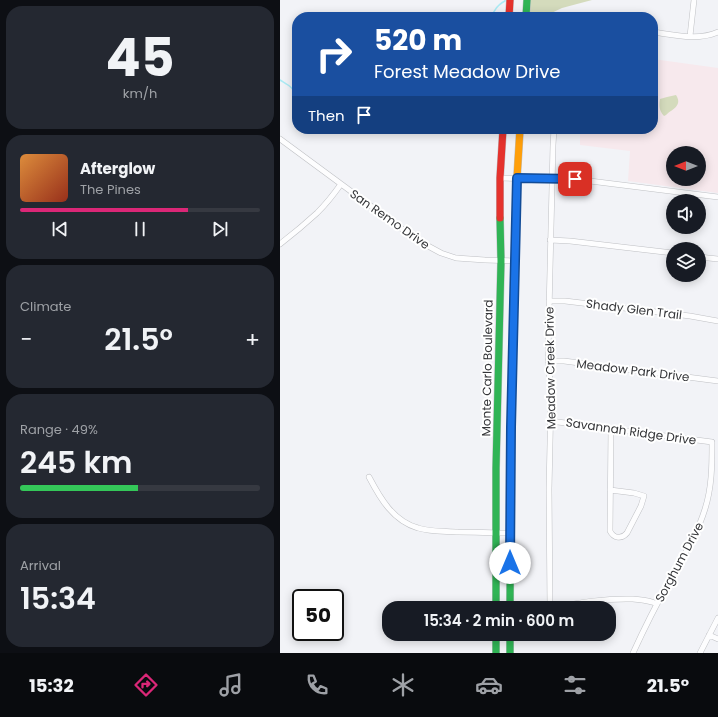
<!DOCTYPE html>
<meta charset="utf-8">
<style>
body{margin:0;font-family:Poppins,sans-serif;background:#242831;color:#f1f3f6;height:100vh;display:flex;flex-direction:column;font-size:15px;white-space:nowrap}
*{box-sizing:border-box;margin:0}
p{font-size:13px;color:#9ea1a6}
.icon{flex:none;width:22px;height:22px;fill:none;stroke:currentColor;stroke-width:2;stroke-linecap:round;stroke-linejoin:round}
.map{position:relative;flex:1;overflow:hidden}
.panel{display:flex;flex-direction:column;gap:6px;padding:6px;background:#0d0f14;width:280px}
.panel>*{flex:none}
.hud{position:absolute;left:12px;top:12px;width:366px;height:122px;border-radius:16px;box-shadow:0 2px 10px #0003;background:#1a4fa0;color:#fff;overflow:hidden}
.needle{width:26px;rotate:270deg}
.controls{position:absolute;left:386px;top:146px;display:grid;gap:8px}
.controls a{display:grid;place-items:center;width:40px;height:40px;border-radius:50%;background:#171b24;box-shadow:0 2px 10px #0003;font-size:20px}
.speed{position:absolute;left:12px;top:589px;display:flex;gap:8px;font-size:20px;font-weight:700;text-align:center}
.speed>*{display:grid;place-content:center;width:52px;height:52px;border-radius:50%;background:#171b24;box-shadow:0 2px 10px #0003;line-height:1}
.speed .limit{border:2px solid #111;border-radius:6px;background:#fff;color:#111}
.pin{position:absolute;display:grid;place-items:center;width:34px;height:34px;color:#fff;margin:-17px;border-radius:8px;box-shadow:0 2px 6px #0006}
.me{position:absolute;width:44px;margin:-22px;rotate:0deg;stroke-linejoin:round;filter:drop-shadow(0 0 3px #0008)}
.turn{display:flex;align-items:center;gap:14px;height:84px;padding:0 16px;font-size:18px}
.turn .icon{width:52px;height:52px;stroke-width:2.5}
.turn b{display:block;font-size:28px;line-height:34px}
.then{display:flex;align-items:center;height:38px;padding:0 16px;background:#0003;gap:8px;font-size:15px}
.big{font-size:30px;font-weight:600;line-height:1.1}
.panel .widget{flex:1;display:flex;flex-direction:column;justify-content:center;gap:6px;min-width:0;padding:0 14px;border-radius:16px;background:#242831}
.panel .dial{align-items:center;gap:0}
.dial b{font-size:52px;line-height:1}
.song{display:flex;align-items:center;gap:12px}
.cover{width:48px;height:48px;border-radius:6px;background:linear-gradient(135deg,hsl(30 70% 55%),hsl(10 70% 35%))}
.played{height:4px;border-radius:2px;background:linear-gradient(90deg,#db2777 70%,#363941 70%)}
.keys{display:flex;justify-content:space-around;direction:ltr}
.heat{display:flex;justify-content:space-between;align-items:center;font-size:22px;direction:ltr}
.charge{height:6px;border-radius:3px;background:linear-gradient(90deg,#34c759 49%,#363941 0)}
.trip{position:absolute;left:102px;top:601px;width:234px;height:40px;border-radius:16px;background:#171b24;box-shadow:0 2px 10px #0003;font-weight:600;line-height:40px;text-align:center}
.menu{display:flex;height:64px;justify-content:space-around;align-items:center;background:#090b0e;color:#9ea1a6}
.menu .icon{width:28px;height:28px}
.menu .on{color:#db2777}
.menu b{font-size:18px;color:#f1f3f6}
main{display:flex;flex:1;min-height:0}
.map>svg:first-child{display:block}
</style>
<main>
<section class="panel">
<div class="widget dial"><b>45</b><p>km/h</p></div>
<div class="widget">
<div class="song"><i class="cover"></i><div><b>Afterglow</b><p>The Pines</p></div></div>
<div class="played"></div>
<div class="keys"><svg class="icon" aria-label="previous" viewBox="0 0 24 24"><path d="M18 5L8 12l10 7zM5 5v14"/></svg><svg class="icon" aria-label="pause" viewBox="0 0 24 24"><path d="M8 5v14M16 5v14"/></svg><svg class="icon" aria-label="next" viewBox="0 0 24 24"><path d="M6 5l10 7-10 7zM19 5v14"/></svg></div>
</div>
<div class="widget"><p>Climate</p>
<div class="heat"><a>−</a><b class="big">21.5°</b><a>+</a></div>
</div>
<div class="widget"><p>Range · 49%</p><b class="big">245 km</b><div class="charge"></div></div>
<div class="widget"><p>Arrival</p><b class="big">15:34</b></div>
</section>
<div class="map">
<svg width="438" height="653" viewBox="0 0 438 653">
<rect width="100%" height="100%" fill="#f2f3f7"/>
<path fill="#f7e9ed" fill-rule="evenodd" d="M373,59L438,68V193L348,181L350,151L300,145V129H373ZM393,153H419V179H393Z"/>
<path fill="#d4dbbc" d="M251,0H312L282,8L263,17H249Z
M396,95C403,106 392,109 386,115L384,116C379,111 379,105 380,99L387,97Z"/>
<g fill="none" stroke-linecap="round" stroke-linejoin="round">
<path stroke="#abebf4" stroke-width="1.5" d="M210,17C217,9 215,6 225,1V0
M0,80C8,85 13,87 17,96"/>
<g stroke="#bfc0c4" stroke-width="6">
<path id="street" d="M373,32C394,35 418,41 438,32
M410,36L414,0
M274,129L273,145L268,353L271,398L269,489L270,608C298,603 325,598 353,599C361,600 369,600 377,604
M0,139L137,240L161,253L176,258L205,260L235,261
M220,178L302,180L438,197
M270,240L290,241L393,253
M0,244C13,234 25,224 37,213C46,204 54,194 61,184
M419,257L438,259
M269,301H285L410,316L438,321
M268,361H284L438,381
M270,421L432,442C432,465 432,487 425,509C417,535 402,558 389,582C376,605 364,629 353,653
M89,477C100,498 113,521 138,528C151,532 165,531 178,532C195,532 212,533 230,533
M330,490L354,493L364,496L361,506L347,533C342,539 334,539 330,531L331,429
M429,635L438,639
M420,653L438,618"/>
</g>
<g stroke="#bfc0c4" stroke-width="8">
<path id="fast" d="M246,17L247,0
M216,608V468L221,261L220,218
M230,608L231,427L234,293
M216,634V653
M230,634V653"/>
</g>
<g stroke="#bfc0c4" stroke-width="8">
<path id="slow" d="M234,293L237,178L240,129"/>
</g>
<g stroke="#bfc0c4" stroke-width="8">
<path id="jam" d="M229,17L230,0
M220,218V178L223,129"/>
</g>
<use href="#street" stroke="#fdfdfe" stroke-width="5"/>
<use href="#fast" stroke="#30b455" stroke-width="7"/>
<use href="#slow" stroke="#ff9f0a" stroke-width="7"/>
<use href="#jam" stroke="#e5322d" stroke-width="7"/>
</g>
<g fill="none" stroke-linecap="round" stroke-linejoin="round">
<g stroke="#114b97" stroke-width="10">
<path id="route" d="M230,563L231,427L237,178L295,179"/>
</g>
<use href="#route" stroke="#1a73e8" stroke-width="7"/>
</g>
<g text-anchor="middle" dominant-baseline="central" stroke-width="4" stroke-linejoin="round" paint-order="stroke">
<g font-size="12" fill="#343538" stroke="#fff">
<text transform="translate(110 219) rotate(35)">San Remo Drive</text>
<text transform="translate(354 309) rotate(7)">Shady Glen Trail</text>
<text transform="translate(207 368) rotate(-89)">Monte Carlo Boulevard</text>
<text transform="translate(270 368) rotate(-91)">Meadow Creek Drive</text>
<text transform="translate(353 370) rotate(7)">Meadow Park Drive</text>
<text transform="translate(351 431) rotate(8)">Savannah Ridge Drive</text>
<text transform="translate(399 562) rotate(-62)">Sorghum Drive</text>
</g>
</g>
</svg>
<div class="controls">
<a><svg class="needle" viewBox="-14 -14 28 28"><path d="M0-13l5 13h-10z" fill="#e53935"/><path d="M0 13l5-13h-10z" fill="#9ea1a6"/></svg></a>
<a><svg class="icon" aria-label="sound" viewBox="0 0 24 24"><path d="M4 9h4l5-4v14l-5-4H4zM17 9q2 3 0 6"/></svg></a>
<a><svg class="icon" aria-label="layers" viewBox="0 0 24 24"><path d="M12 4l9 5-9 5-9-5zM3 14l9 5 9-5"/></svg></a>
</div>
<div class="speed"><div class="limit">50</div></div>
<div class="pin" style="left:295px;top:179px;background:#d93025"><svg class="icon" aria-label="arrive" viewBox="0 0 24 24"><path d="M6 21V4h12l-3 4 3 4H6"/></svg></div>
<svg class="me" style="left:230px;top:563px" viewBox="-20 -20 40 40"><circle r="19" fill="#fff"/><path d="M0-13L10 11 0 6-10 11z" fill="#1a73e8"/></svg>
<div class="trip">15:34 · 2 min · 600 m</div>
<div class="hud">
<div class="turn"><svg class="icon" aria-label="right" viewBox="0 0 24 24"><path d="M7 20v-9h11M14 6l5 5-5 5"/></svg><div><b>520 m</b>Forest Meadow Drive</div></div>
<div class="then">Then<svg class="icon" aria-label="arrive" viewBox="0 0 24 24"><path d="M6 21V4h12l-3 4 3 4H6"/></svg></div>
</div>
</div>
</main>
<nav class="menu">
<b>15:32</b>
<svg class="icon on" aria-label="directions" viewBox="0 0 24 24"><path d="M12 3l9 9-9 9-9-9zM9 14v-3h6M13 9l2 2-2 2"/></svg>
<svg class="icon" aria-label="music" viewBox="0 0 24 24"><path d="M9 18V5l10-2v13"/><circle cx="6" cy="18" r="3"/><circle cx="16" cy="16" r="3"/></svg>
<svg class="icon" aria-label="phone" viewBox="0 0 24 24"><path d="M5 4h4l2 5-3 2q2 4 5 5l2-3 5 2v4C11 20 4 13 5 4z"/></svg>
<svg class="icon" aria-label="climate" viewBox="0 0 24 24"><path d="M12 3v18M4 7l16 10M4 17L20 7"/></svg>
<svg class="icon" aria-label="car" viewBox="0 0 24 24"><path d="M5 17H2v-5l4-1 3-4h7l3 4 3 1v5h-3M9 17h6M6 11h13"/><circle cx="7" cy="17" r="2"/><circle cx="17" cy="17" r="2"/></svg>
<svg class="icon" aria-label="filters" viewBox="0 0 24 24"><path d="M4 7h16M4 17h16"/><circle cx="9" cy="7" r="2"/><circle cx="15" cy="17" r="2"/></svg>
<b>21.5°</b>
</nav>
